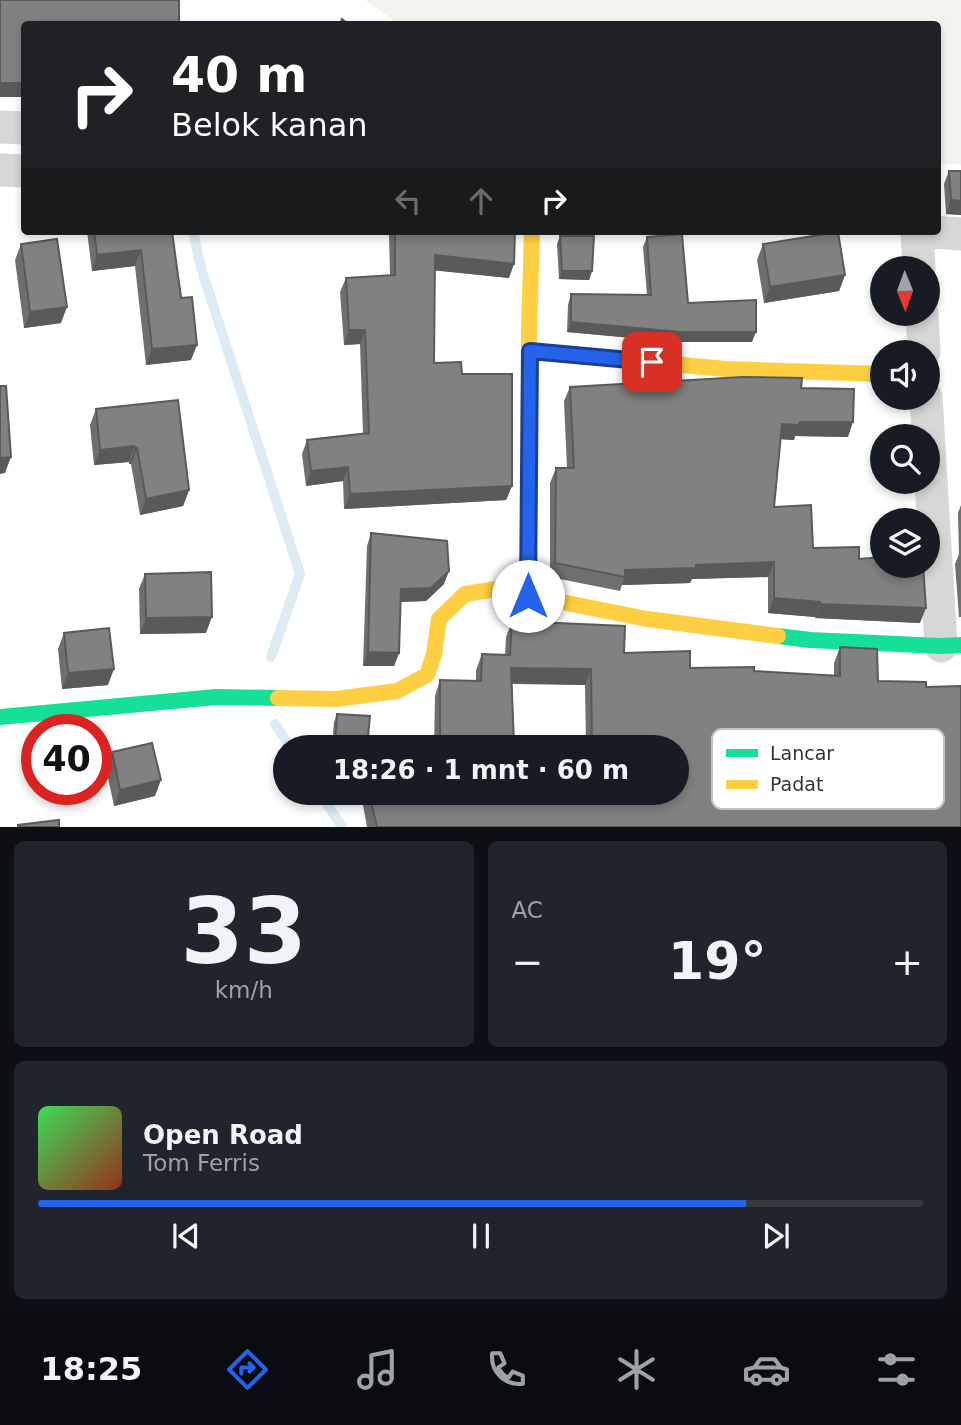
<!DOCTYPE html>
<html lang="id">
<meta charset="utf-8">
<style>
body{margin:0;font-family:"DejaVu Sans",sans-serif;background:#20242c;color:#f1f3f6;height:100vh;display:flex;flex-direction:column;font-size:26px;white-space:nowrap}
*{box-sizing:border-box;margin:0}
p{font-size:23px;color:#9ea1a6}
.icon{flex:none;width:38px;height:38px;fill:none;stroke:currentColor;stroke-width:2;stroke-linecap:round;stroke-linejoin:round}
.map{position:relative;height:827px;overflow:hidden}
.drawer{display:flex;flex-direction:column;gap:14px;padding:14px;background:#0d0f14;flex:1}
.drawer>*{flex:none}
.guide{position:absolute;left:21px;top:21px;width:920px;height:214px;border-radius:7px;box-shadow:0 4px 10px #0003;background:#202124;color:#fff;overflow:hidden}
.needle{width:46px;rotate:179deg}
.buttons{position:absolute;left:870px;top:256px;display:grid;gap:14px}
.buttons a{display:grid;place-items:center;width:70px;height:70px;border-radius:50%;background:#171b24;box-shadow:0 4px 10px #0003;font-size:35px}
.speed{position:absolute;left:21px;top:714px;display:flex;gap:14px;font-size:35px;font-weight:700;text-align:center}
.speed>*{display:grid;place-content:center;width:91px;height:91px;border-radius:50%;background:#171b24;box-shadow:0 4px 10px #0003;line-height:1}
.speed .limit{border:10px solid #d22;background:#fff;color:#111}
.pin{position:absolute;display:grid;place-items:center;width:60px;height:60px;color:#fff;margin:-30px;border-radius:14px;box-shadow:0 4px 10px #0006}
.me{position:absolute;width:77px;margin:-38px;rotate:0deg;stroke-linejoin:round;filter:drop-shadow(0 0 5px #0008)}
.turn{display:flex;align-items:center;gap:24px;height:147px;padding:0 35px;font-size:32px}
.turn .icon{width:91px;height:91px;stroke-width:2.5}
.turn b{display:block;font-size:49px;line-height:60px}
.lanes{display:flex;align-items:center;height:66px;padding:0 35px;background:#0003;justify-content:center;gap:35px;direction:ltr}
.lanes .off{opacity:.35}
.big{font-size:52px;font-weight:700;line-height:1.1}
.drawer .widget{flex:1;display:flex;flex-direction:column;justify-content:center;gap:10px;min-width:0;padding:0 24px;border-radius:10px;background:#20242c}
.drawer .dial{align-items:center;gap:0}
.dial b{font-size:91px;line-height:1}
.song{display:flex;align-items:center;gap:21px}
.cover{width:84px;height:84px;border-radius:10px;background:linear-gradient(135deg,hsl(130 70% 55%),hsl(10 70% 35%))}
.played{height:7px;border-radius:4px;background:linear-gradient(90deg,#2563eb 80%,#363941 80%)}
.keys{display:flex;justify-content:space-around;direction:ltr}
.heat{display:flex;justify-content:space-between;align-items:center;font-size:38px;direction:ltr}
.drawer .tiles{flex:1;display:grid;gap:14px;grid-template-columns:1fr 1fr}
.widget:last-child{grid-column:span 2}
.trip{position:absolute;left:273px;top:735px;width:416px;height:70px;border-radius:35px;background:#171b24;box-shadow:0 4px 10px #0003;font-weight:700;line-height:70px;text-align:center}
.tabs{display:flex;height:112px;justify-content:space-around;align-items:center;background:#090b0e;color:#9ea1a6}
.tabs .icon{width:49px;height:49px}
.tabs .selected{color:#2563eb}
.tabs b{font-size:32px;color:#f1f3f6}
.map>svg:first-child{display:block}
</style>
<div class="map">
<svg width="961" height="827" viewBox="0 0 961 827">
<rect width="100%" height="100%" fill="#fff"/>
<path fill="#f1f5ed" d="M365,0H961V165L938,163V24H399Z"/>
<g fill="none" stroke-linecap="round" stroke-linejoin="round">
<path stroke="#ddebf3" stroke-width="10" d="M193,231L201,268L300,574L271,657
M275,724L290,747
M320,793L342,827"/>
<path stroke="#d7d7d7" stroke-width="33" d="M0,127L24,128
M0,170L24,171
M917,231L961,234
M917,231L919,268
M922,313L924,352
M926,397L941,646"/>
<path stroke="#16e098" stroke-width="16" d="M778,636L810,640L941,646L961,645
M0,717L216,697L278,698"/>
<path stroke="#ffcf43" stroke-width="16" d="M530,351L726,369L882,374
M528,596L529,330L532,231
M278,698L336,699L397,691L427,675L434,654L439,619L465,594L496,589L647,619L778,636"/>
</g>
<path fill="#6f6f6f" fill-rule="evenodd" d="M949,171H961V215L946,214L944,184Z
M87,231H172L191,360L146,365L135,266L92,271Z
M390,231H515L509,278L435,270L434,363L462,374L512,486L506,500L344,509L343,481L306,486L302,454L307,440L363,434L360,344L344,345L340,292L346,278L390,275L389,234Z
M560,236L592,271L589,280L559,279L557,244Z
M647,237L688,303L752,342H676L567,332L568,305L571,294L647,295L643,247Z
M21,244L61,323L24,328L15,260Z
M763,244L845,275L839,291L764,303L757,260Z
M570,387L801,388L848,437L795,436L794,440L781,439L774,507L813,548L859,559L920,623L815,618V617L768,613V577L692,579L690,583L622,585L620,591L550,577V483L556,468H567L564,401Z
M96,409L189,490L183,506L140,515L131,464H129V462L94,465L90,425Z
M961,505V617H959L955,564L959,554L958,513Z
M371,533L444,584L426,601L401,602L399,653L394,666H363L367,546Z
M145,574L206,633L140,634L139,589Z
M512,621L624,653L690,668L834,675V663L840,647L878,681L926,687L961,827H367L363,805L367,793H677V747H434L435,696L440,680L476,681V670L482,654L505,655L506,637ZM512,684L585,685L586,745L514,744Z
M64,633L108,685L62,689L58,649Z
M337,714L367,747H332L334,722Z
M112,752L155,796L114,806L106,768Z"/>
<path fill="#5a5a5a" d="M0,83H24V97H0Z
M951,200L961,201V215L946,214Z
M141,250L135,266L92,271L97,255Z
M435,255L514,264L509,278L430,270Z
M562,271H592L589,280L559,279Z
M845,275L839,291L764,303L770,287Z
M67,307L61,323L24,328L30,312Z
M571,322L756,332L752,342H676L567,332Z
M349,330H365L360,344L344,345Z
M197,345L191,360L146,365L152,349Z
M800,422H853L848,437L795,436L794,440L777,439L782,424Z
M134,446L129,462L94,465L100,450Z
M137,448L131,464H129L135,449Z
M11,457L5,473L0,474V458Z
M348,467L343,481L306,486L311,471Z
M512,486L506,500L344,509L350,494Z
M189,490L183,506L140,515L146,499Z
M774,562L768,577L692,579L690,583L622,585L625,577V570L696,565Z
M449,571L444,584L426,601L396,602L401,589Z
M774,598L820,602L815,617L768,613Z
M820,604L926,608L920,623L815,618Z
M212,617L206,633L140,634L146,618Z
M368,652L399,653L394,666H363Z
M511,668L591,669L585,685L506,683Z
M114,669L108,685L62,689L68,673Z
M161,780L155,796L114,806L120,790Z"/>
<path fill="#818181" stroke="#5a5a5a" stroke-width="2" fill-rule="evenodd" d="M0,0H179V24H24V83H0Z
M342,19L348,24H340Z
M949,171H961V201L951,200Z
M94,231H172L181,298L192,297L197,345L152,349L141,250L97,255Z
M395,231H515L514,264L435,255L434,363L461,362L462,374H512V486L350,494L348,467L311,471L307,440L369,433L365,330H349L346,278L395,275Z
M838,232L845,275L770,287L763,244Z
M682,234L688,303L756,300V332H680L571,322V294L651,295L647,237Z
M560,236H594L592,271H562Z
M57,239L67,307L30,312L21,244Z
M743,377L802,378L801,388L854,389L853,422H800L799,425L782,424L774,507L811,505L813,548L859,547V559L882,557V565H923L926,608L820,604V602L774,598V562L696,565V568L625,570V577L555,563L556,468H574L570,387Z
M0,386H6L11,457L0,458Z
M178,400L189,490L146,499L137,448L135,449L134,446L100,450L96,409Z
M371,533L447,541L449,571L431,588L401,589L399,653L368,652Z
M211,572L212,617L146,618L145,574Z
M512,621L625,626L624,653L690,651V668L754,667V671L840,676V647L877,649L878,681L926,682V687L961,686V827H377L369,793H677V747H440V680L481,681L482,654L510,655ZM511,668L591,669L592,745L514,744Z
M109,628L114,669L68,673L64,633Z
M337,714L370,716L367,747H335Z
M152,743L161,780L120,790L112,752Z
M59,820V827H18V825Z"/>
<g fill="none" stroke-linecap="round" stroke-linejoin="round">
<g stroke="#184099" stroke-width="18">
<path id="route" d="M528,596L530,351L652,362"/>
</g>
<use href="#route" stroke="#2563eb" stroke-width="12"/>
</g>
<rect x="712" y="729" width="232" height="80" rx="10" fill="#fff" stroke="#c2c2c2" stroke-width="2"/>
<rect x="726" y="749" width="32" height="8" fill="#16e098"/>
<rect x="726" y="780" width="32" height="9" fill="#ffcf43"/>
<g font-size="19" fill="#333">
<text x="770" y="760">Lancar</text>
<text x="770" y="791">Padat</text>
</g>
</svg>
<div class="buttons">
<a><svg class="needle" viewBox="-14 -14 28 28"><path d="M0-13l5 13h-10z" fill="#e53935"/><path d="M0 13l5-13h-10z" fill="#9ea1a6"/></svg></a>
<a><svg class="icon" aria-label="sound" viewBox="0 0 24 24"><path d="M4 9h4l5-4v14l-5-4H4zM17 9q2 3 0 6"/></svg></a>
<a><svg class="icon" aria-label="search" viewBox="0 0 24 24"><circle cx="10" cy="10" r="6"/><path d="M15 15l6 6"/></svg></a>
<a><svg class="icon" aria-label="layers" viewBox="0 0 24 24"><path d="M12 4l9 5-9 5-9-5zM3 14l9 5 9-5"/></svg></a>
</div>
<div class="speed"><div class="limit">40</div></div>
<div class="pin" style="left:652px;top:362px;background:#d93025"><svg class="icon" aria-label="arrive" viewBox="0 0 24 24"><path d="M6 21V4h12l-3 4 3 4H6"/></svg></div>
<svg class="me" style="left:528px;top:596px" viewBox="-20 -20 40 40"><circle r="19" fill="#fff"/><path d="M0-13L10 11 0 6-10 11z" fill="#2563eb"/></svg>
<div class="trip">18:26 · 1 mnt · 60 m</div>
<div class="guide">
<div class="turn"><svg class="icon" aria-label="right" viewBox="0 0 24 24"><path d="M7 20v-9h11M14 6l5 5-5 5"/></svg><div><b>40 m</b>Belok kanan</div></div>
<div class="lanes"><svg class="icon off" aria-label="left" viewBox="0 0 24 24"><path d="M17 20v-9H6M10 6l-5 5 5 5"/></svg><svg class="icon off" aria-label="ahead" viewBox="0 0 24 24"><path d="M12 20V5M6 11l6-6 6 6"/></svg><svg class="icon" aria-label="right" viewBox="0 0 24 24"><path d="M7 20v-9h11M14 6l5 5-5 5"/></svg></div>
</div>
</div>
<section class="drawer">
<div class="tiles">
<div class="widget dial"><b>33</b><p>km/h</p></div>
<div class="widget"><p>AC</p>
<div class="heat"><a>−</a><b class="big">19°</b><a>+</a></div>
</div>
<div class="widget">
<div class="song"><i class="cover"></i><div><b>Open Road</b><p>Tom Ferris</p></div></div>
<div class="played"></div>
<div class="keys"><svg class="icon" aria-label="previous" viewBox="0 0 24 24"><path d="M18 5L8 12l10 7zM5 5v14"/></svg><svg class="icon" aria-label="pause" viewBox="0 0 24 24"><path d="M8 5v14M16 5v14"/></svg><svg class="icon" aria-label="next" viewBox="0 0 24 24"><path d="M6 5l10 7-10 7zM19 5v14"/></svg></div>
</div>
</div>
</section>
<nav class="tabs">
<b>18:25</b>
<svg class="icon selected" aria-label="directions" viewBox="0 0 24 24"><path d="M12 3l9 9-9 9-9-9zM9 14v-3h6M13 9l2 2-2 2"/></svg>
<svg class="icon" aria-label="music" viewBox="0 0 24 24"><path d="M9 18V5l10-2v13"/><circle cx="6" cy="18" r="3"/><circle cx="16" cy="16" r="3"/></svg>
<svg class="icon" aria-label="phone" viewBox="0 0 24 24"><path d="M5 4h4l2 5-3 2q2 4 5 5l2-3 5 2v4C11 20 4 13 5 4z"/></svg>
<svg class="icon" aria-label="climate" viewBox="0 0 24 24"><path d="M12 3v18M4 7l16 10M4 17L20 7"/></svg>
<svg class="icon" aria-label="car" viewBox="0 0 24 24"><path d="M5 17H2v-5l4-1 3-4h7l3 4 3 1v5h-3M9 17h6M6 11h13"/><circle cx="7" cy="17" r="2"/><circle cx="17" cy="17" r="2"/></svg>
<svg class="icon" aria-label="filters" viewBox="0 0 24 24"><path d="M4 7h16M4 17h16"/><circle cx="9" cy="7" r="2"/><circle cx="15" cy="17" r="2"/></svg>
</nav>
